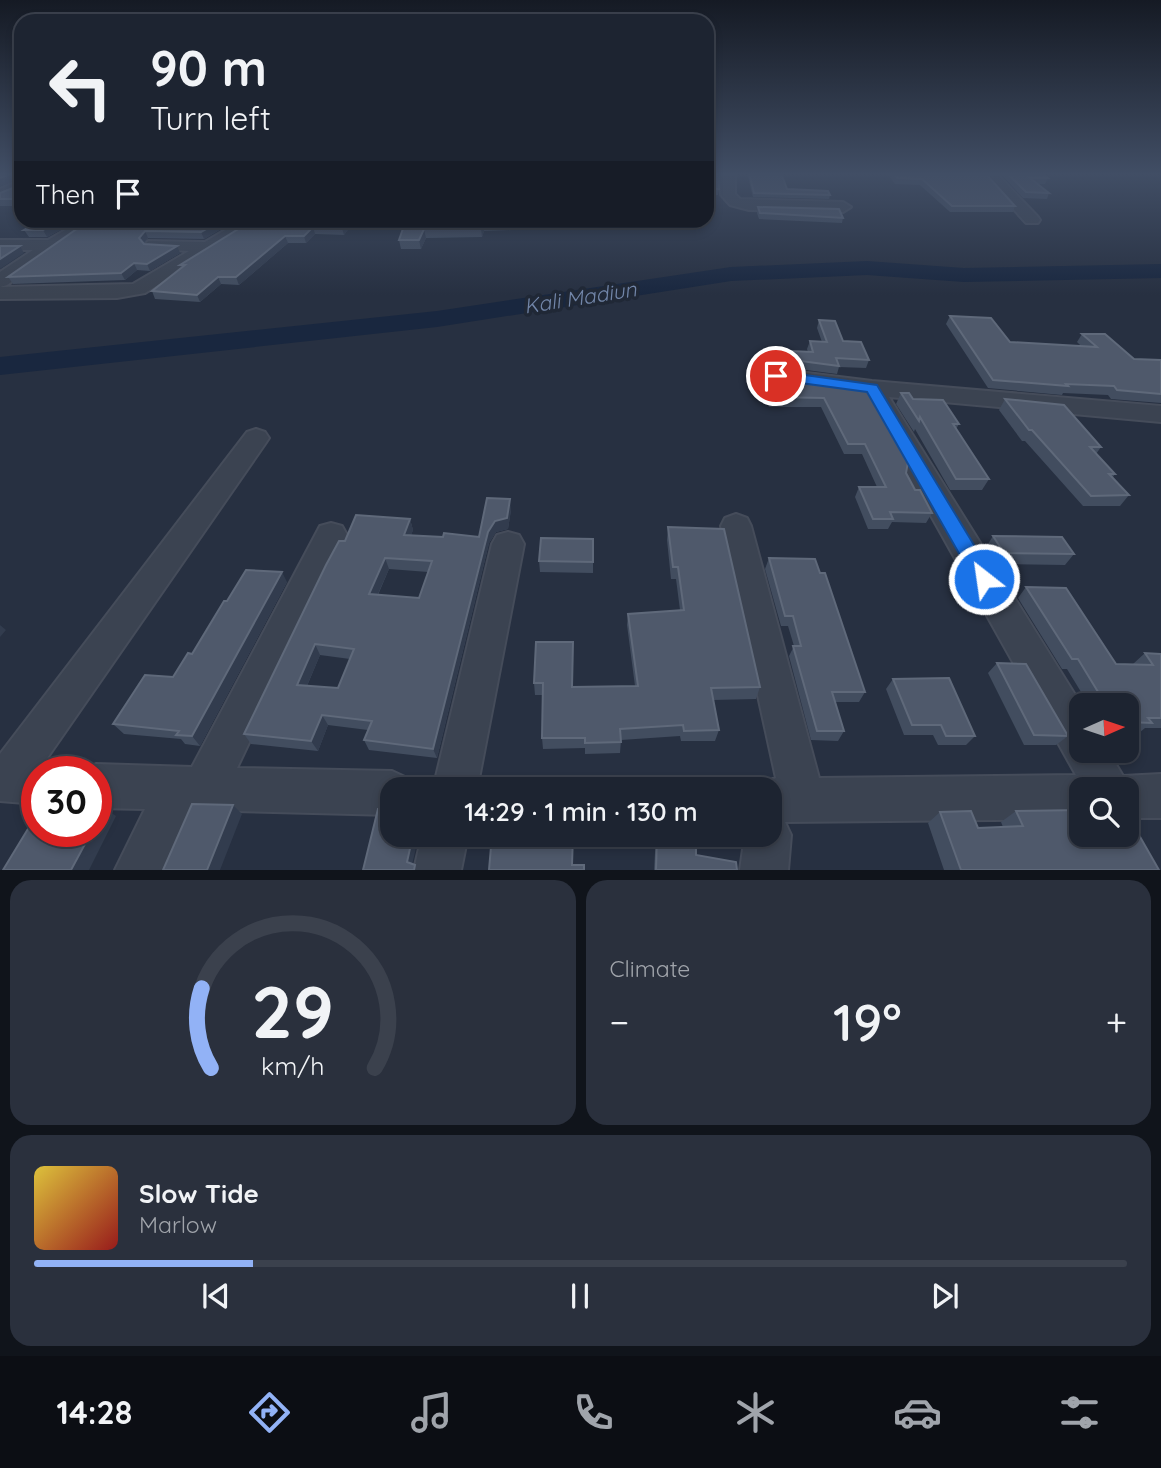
<!DOCTYPE html>
<meta charset="utf-8">
<style>
body{margin:0;font-family:Quicksand,sans-serif;background:#2a303d;color:#f1f3f6;height:100vh;display:flex;flex-direction:column;font-size:26px;white-space:nowrap}
*{box-sizing:border-box;margin:0}
p{font-size:23px;color:#a0a4ab}
.icon{flex:none;width:38px;height:38px;fill:none;stroke:currentColor;stroke-width:2;stroke-linecap:round;stroke-linejoin:round}
.map{position:relative;height:870px;overflow:hidden}
.panel{display:flex;flex-direction:column;gap:10px;padding:10px;background:#10141b;flex:1}
.panel>*{flex:none}
.hud{position:absolute;left:14px;top:14px;width:700px;height:214px;border-radius:21px;box-shadow:0 4px 10px #0003,0 0 0 2px #3b414d;background:#1d2431;color:#f1f3f6;overflow:hidden}
.needle{width:46px;rotate:87deg}
.controls{position:absolute;left:1069px;top:693px;display:grid;gap:14px}
.controls a{display:grid;place-items:center;width:70px;height:70px;border-radius:14px;background:#1d2431;box-shadow:0 4px 10px #0003,0 0 0 2px #3b414d;font-size:35px}
.speed{position:absolute;left:21px;top:756px;display:flex;gap:14px;font-size:35px;font-weight:700;text-align:center}
.speed>*{display:grid;place-content:center;width:91px;height:91px;border-radius:50%;background:#1d2431;box-shadow:0 4px 10px #0003,0 0 0 2px #3b414d;line-height:1}
.speed .limit{border:10px solid #d22;background:#fff;color:#111}
.pin{position:absolute;display:grid;place-items:center;width:60px;height:60px;color:#fff;margin:-30px;border:4px solid #fff;border-radius:50%;box-shadow:0 2px 7px #0007}
.me{position:absolute;width:77px;margin:-38px;rotate:330deg;stroke-linejoin:round;filter:drop-shadow(0 0 5px #0008)}
.turn{display:flex;align-items:center;gap:24px;height:147px;padding:0 21px;font-size:32px}
.turn .icon{width:91px;height:91px;stroke-width:2.5}
.turn b{display:block;font-size:49px;line-height:60px}
.then{display:flex;align-items:center;height:66px;padding:0 21px;background:#0003;gap:14px;font-size:26px}
.big{font-size:52px;font-weight:600;line-height:1.1}
.panel .tile{flex:1;display:flex;flex-direction:column;justify-content:center;gap:10px;min-width:0;padding:0 24px;border-radius:21px;background:#2a303d}
.panel .dial{align-items:center;gap:0}
.dial svg{height:182px;overflow:visible;fill:none;stroke:#3b414d;stroke-width:7;stroke-linecap:round;text-anchor:middle}
.dial text{fill:#f1f3f6;stroke:none}
.song{display:flex;align-items:center;gap:21px}
.cover{width:84px;height:84px;border-radius:10px;background:linear-gradient(135deg,hsl(50 70% 55%),hsl(0 70% 35%))}
.played{height:7px;border-radius:4px;background:linear-gradient(90deg,#92b2f6 20%,#3b414d 20%)}
.keys{display:flex;justify-content:space-around;direction:ltr}
.heat{display:flex;justify-content:space-between;align-items:center;font-size:38px;direction:ltr}
.panel .tiles{flex:1;display:grid;gap:10px;grid-template-columns:1fr 1fr}
.tile:last-child{grid-column:span 2}
.trip{position:absolute;left:380px;top:777px;width:402px;height:70px;border-radius:21px;background:#1d2431;box-shadow:0 4px 10px #0003,0 0 0 2px #3b414d;font-weight:600;line-height:70px;text-align:center}
.dock{display:flex;height:112px;justify-content:space-around;align-items:center;background:#0c0e14;color:#a0a4ab}
.dock .icon{width:49px;height:49px}
.dock .on{color:#92b2f6}
.dock b{font-size:32px;color:#f1f3f6}
.map>svg:first-child{display:block}
</style>
<div class="map">
<svg width="1161" height="870" viewBox="0 0 1161 870">
<rect width="100%" height="100%" fill="#273041"/>
<g fill="none" stroke-linecap="round" stroke-linejoin="round">
<path fill="#19273f" fill-rule="evenodd" d="M867,261L964,268L1161,264V278L964,282L867,275L731,281L437,327L0,375V357L437,311L731,267Z"/>
<g stroke="#454c5a" stroke-width="4">
<path id="minor" d="M721,173H735V194L740,199L843,202L851,207L843,212L749,210L730,205L721,195Z
M981,173H996L1038,217L1040,220L1038,223H1026Z
M21,180V190L0,199V189Z
M242,220H262L145,293L117,298L0,299V287L133,284L189,251L148,249L145,245L148,241L205,242Z
M74,225L82,230L80,233L7,285L0,287V272L33,250H0V240H48Z
M783,370L872,381L1161,406V422L889,397L1082,706V751H1108L1123,776L1161,774V818H1127V789H1082V819L785,822L791,835L788,870H740L745,835H770V789H753L755,785L776,778L721,526L725,518L736,514L747,518L751,526L819,778L1076,775L863,394L775,382L771,377L775,372Z
M256,429L265,432L269,438L265,444L43,764L52,768L54,772H37V804L0,801V754L247,432Z
M331,523L342,526L347,535L237,768L392,771L407,778L412,789H392V815L192,810L163,870H115L145,809L96,808V772L81,771L96,764L192,767L320,526Z
M508,532L519,535L524,544L477,789H433L492,544L497,535Z
M422,835H468L461,870H414Z"/>
</g>
<use href="#minor" fill="#3b4351" fill-rule="evenodd"/>
</g>
<path fill="#424d5f" fill-rule="evenodd" d="M0,173H21V206H0V193L18,186L20,178L0,186Z
M707,173L719,189L718,195H707Z
M747,173H781L787,189L830,195L829,199L753,197Z
M887,173H985L1015,206L1013,212H950L920,185L895,184Z
M1000,173H1041L1048,178L1045,184H1037L1049,193L1047,199L1023,198Z
M758,207L843,218L842,223L759,219L757,213Z
M41,220H236L204,239L148,238L144,244L180,253L150,271L137,270L125,280L13,284L8,277L78,228L79,226L73,223L47,237H29L24,230Z
M253,220H355L344,235L315,234L306,243H288L239,285L221,284L200,302L155,299L152,291L181,268L180,265Z
M406,220H512V230L484,231L482,237L426,238L421,249H401L399,240Z
M950,316L1010,342L1081,346L1077,342L1082,334L1134,359L1161,360V403L1111,399L1108,395L1063,393L1062,395L988,388L946,324Z
M819,320L843,341L869,360L866,368L839,367L837,374L776,366L767,369L765,358L766,350L808,352L807,349L810,341L822,342L817,328Z
M764,372L866,389L915,490L932,513L926,523L892,522L888,529H868L855,497L859,487H877L862,454H844L821,407H769L761,382Z
M901,393L959,424L956,429L989,479L982,490H950L915,429L914,432L896,404Z
M1005,399L1101,447L1096,454L1115,474L1113,477L1129,495L1120,506H1083L1025,441H1022L999,410Z
M511,510L508,529L496,532L489,543L437,758L369,750L364,740L368,730L328,725L318,751L251,744L244,734L345,541L410,519L413,530L411,535L443,537H479ZM389,569L428,572L419,598L378,595ZM320,655L350,659L338,688L307,686Z
M668,527L760,687L756,699L713,700L719,730L715,741H681L680,736L621,740L620,753L585,754V748L543,749L542,738L543,695H535L534,683L536,642L573,687L635,686L627,625L628,614L680,610L676,579H671L667,540Z
M993,536L1074,554L1065,565L996,564L986,547Z
M593,539V573L540,572L539,561Z
M769,558L865,692L859,702H835L844,731L838,741L811,740L789,656L794,646L788,626H781L765,569Z
M287,582L200,746L185,744L181,739L124,734L113,724L173,677L192,654L227,601Z
M1026,587L1116,664H1133L1145,653L1161,654V728H1145L1139,733L1127,732V705H1089L1067,669H1062L1018,598Z
M997,663L1068,736L1056,745H1024L988,673Z
M893,679L975,736L966,745H938L933,735H904L886,689Z
M1016,811L1159,870H944L928,823L940,812L978,828L1003,827L1001,822Z
M656,835H696V855L737,870H654Z"/>
<path fill="#323c4e" d="M13,173H17L20,178L0,186V178Z
M61,220H71L73,223L47,237L43,230Z
M222,220H236L204,239L201,232Z
M348,220H355L344,235L342,228Z
M484,222V231L482,237L481,229Z
M313,227L315,234L306,243L304,236Z
M424,229L426,238L421,249L419,240Z
M145,231L148,238L142,245L139,238Z
M285,236L288,243L239,285L236,277Z
M20,246L24,253L0,269V259Z
M177,246L180,253L150,271L147,264Z
M134,263L137,270L125,280L121,273Z
M218,277L221,284L200,302L197,295Z
M778,358L776,366L767,369L769,361Z
M510,499L511,510L508,529L496,532L489,543L437,758L433,749L488,532Z
M410,519L413,530L407,546L404,535Z
M385,558L389,569L373,605L369,594Z
M282,572L287,582L200,746L192,736Z
M0,625L6,630L0,637Z
M315,644L320,655L303,695L297,685Z
M322,715L328,725L318,751L311,741Z
M233,805L242,814L220,870H207Z
M104,808L116,816L89,870H71L92,831H96V822Z
M413,835H419L411,869L407,862Z"/>
<path fill="#4f596b" stroke="#5f697a" stroke-width="2" fill-rule="evenodd" d="M0,173H13L0,178Z
M19,173H21V199H0V193L18,186L20,174Z
M707,173H718L719,189H707Z
M749,173H781L787,189L828,191L830,195L754,193Z
M893,173H985L1015,206H952L922,179L897,178Z
M1007,173H1041L1048,178H1030L1049,193L1026,192Z
M758,207L839,209L843,218L760,213Z
M41,220H61L43,230H24Z
M77,220H222L201,232L145,231L139,238L144,244L177,246L147,264L134,263L121,273L8,277L78,228L81,223Z
M253,220H348L342,228L313,227L304,236H285L236,277H218L197,295L152,291L185,265H180Z
M406,220H511V222H484L481,229H424L419,240H399Z
M0,246H20L0,259Z
M950,316L991,318L1010,342L1097,347L1082,334H1105L1134,359L1161,360V394L1117,390L1114,386L1066,384L1068,386L993,380Z
M819,320L835,321L843,341L861,342L869,360L836,358L839,366L778,358L769,361L766,350L813,352L810,341L827,342Z
M764,372L866,389L908,462L906,473L915,490H920L932,513L890,512L893,519H873L859,487H886L865,444H848L824,398L772,397Z
M901,393H909L913,399L943,400L959,424H953L989,479H956L920,417L919,421Z
M1005,399L1064,405L1101,447H1090L1115,474H1109L1129,495L1091,496L1032,430H1029Z
M487,498L510,499L507,518L495,521L488,532L433,749L364,740L372,721L322,715L311,741L244,734L326,565L339,541H345L356,515L410,519L404,535L443,537L444,533L479,537ZM385,558L432,561L419,598L369,594ZM315,644L354,649L338,688L297,685Z
M668,527L724,529L760,687L711,688L719,730L684,731L683,725L620,729L621,742L585,743V738H542L543,683H534L536,642H573L572,687L638,686L628,614L684,610L678,567H673Z
M993,536L1062,537L1074,554L1004,553Z
M541,538L593,539V562L539,561Z
M769,558L815,559L820,573H825L865,692H832L844,731H817L793,646H801L793,616H785Z
M246,570L282,572L192,736L176,735L179,731L113,724L145,675L173,677L188,653L192,654L224,601H227Z
M1026,587L1066,588L1116,664L1153,665L1145,653L1161,654V718H1148L1152,723L1127,722V705H1106L1078,659H1072Z
M997,663L1026,664L1068,736L1034,735Z
M949,678L975,736H946L941,725H912L893,679Z
M192,804L233,805L207,870H163Z
M390,806H392V835H413L407,862L415,865L414,870H363L378,809H387Z
M96,808H104L96,822Z
M1082,810V835H1127V814L1159,870H961L940,812L971,811L978,828L1023,826L1016,811Z
M37,814V831H92L71,870H3Z
M492,835H573L572,865H584V870H489Z
M657,835H696V855L736,862L737,870H656Z"/>
<linearGradient id="sky" x2="0" y2="1"><stop stop-color="#151a24"/><stop offset="0.59" stop-color="#414e65"/><stop offset="1" stop-color="#414e65" stop-opacity="0"/></linearGradient>
<rect width="1161" height="295" fill="url(#sky)"/>
<path fill="#1a73e8" stroke="#114b97" stroke-width="2" d="M776,371L877,385L991,573L994,579L991,585L984,587L977,585L867,392L771,379L769,376Z"/>
<g text-anchor="middle" dominant-baseline="central" stroke-width="7" stroke-linejoin="round" paint-order="stroke">
<g font-size="21" font-style="italic" fill="#7286a9" stroke="#202836">
<text transform="translate(580 297) rotate(-9)">Kali Madiun</text>
</g>
</g>
</svg>
<div class="controls">
<a><svg class="needle" viewBox="-14 -14 28 28"><path d="M0-13l5 13h-10z" fill="#e53935"/><path d="M0 13l5-13h-10z" fill="#a0a4ab"/></svg></a>
<a><svg class="icon" aria-label="search" viewBox="0 0 24 24"><circle cx="10" cy="10" r="6"/><path d="M15 15l6 6"/></svg></a>
</div>
<div class="speed"><div class="limit">30</div></div>
<div class="pin" style="left:776px;top:376px;background:#d93025"><svg class="icon" aria-label="arrive" viewBox="0 0 24 24"><path d="M6 21V4h12l-3 4 3 4H6"/></svg></div>
<svg class="me" style="left:984px;top:579px" viewBox="-20 -20 40 40"><circle r="17" fill="#1a73e8" stroke="#fff" stroke-width="3"/><path d="M0-11L8 9 0 5-8 9z" fill="#fff"/></svg>
<div class="trip">14:29 · 1 min · 130 m</div>
<div class="hud">
<div class="turn"><svg class="icon" aria-label="left" viewBox="0 0 24 24"><path d="M17 20v-9H6M10 6l-5 5 5 5"/></svg><div><b>90 m</b>Turn left</div></div>
<div class="then">Then<svg class="icon" aria-label="arrive" viewBox="0 0 24 24"><path d="M6 21V4h12l-3 4 3 4H6"/></svg></div>
</div>
</div>
<section class="panel">
<div class="tiles">
<div class="tile dial"><svg viewBox="0 0 100 80">
<path d="M14 69A42 42 0 1 1 86 69"/>
<path d="M14 69A42 42 0 0 1 10 34" stroke="#92b2f6"/>
<text x="50" y="56" font-size="32" font-weight="700">29</text>
<text x="50" y="72" font-size="11">km/h</text>
</svg></div>
<div class="tile"><p>Climate</p>
<div class="heat"><a>−</a><b class="big">19°</b><a>+</a></div>
</div>
<div class="tile">
<div class="song"><i class="cover"></i><div><b>Slow Tide</b><p>Marlow</p></div></div>
<div class="played"></div>
<div class="keys"><svg class="icon" aria-label="previous" viewBox="0 0 24 24"><path d="M18 5L8 12l10 7zM5 5v14"/></svg><svg class="icon" aria-label="pause" viewBox="0 0 24 24"><path d="M8 5v14M16 5v14"/></svg><svg class="icon" aria-label="next" viewBox="0 0 24 24"><path d="M6 5l10 7-10 7zM19 5v14"/></svg></div>
</div>
</div>
</section>
<nav class="dock">
<b>14:28</b>
<svg class="icon on" aria-label="directions" viewBox="0 0 24 24"><path d="M12 3l9 9-9 9-9-9zM9 14v-3h6M13 9l2 2-2 2"/></svg>
<svg class="icon" aria-label="music" viewBox="0 0 24 24"><path d="M9 18V5l10-2v13"/><circle cx="6" cy="18" r="3"/><circle cx="16" cy="16" r="3"/></svg>
<svg class="icon" aria-label="phone" viewBox="0 0 24 24"><path d="M5 4h4l2 5-3 2q2 4 5 5l2-3 5 2v4C11 20 4 13 5 4z"/></svg>
<svg class="icon" aria-label="climate" viewBox="0 0 24 24"><path d="M12 3v18M4 7l16 10M4 17L20 7"/></svg>
<svg class="icon" aria-label="car" viewBox="0 0 24 24"><path d="M5 17H2v-5l4-1 3-4h7l3 4 3 1v5h-3M9 17h6M6 11h13"/><circle cx="7" cy="17" r="2"/><circle cx="17" cy="17" r="2"/></svg>
<svg class="icon" aria-label="filters" viewBox="0 0 24 24"><path d="M4 7h16M4 17h16"/><circle cx="9" cy="7" r="2"/><circle cx="15" cy="17" r="2"/></svg>
</nav>
